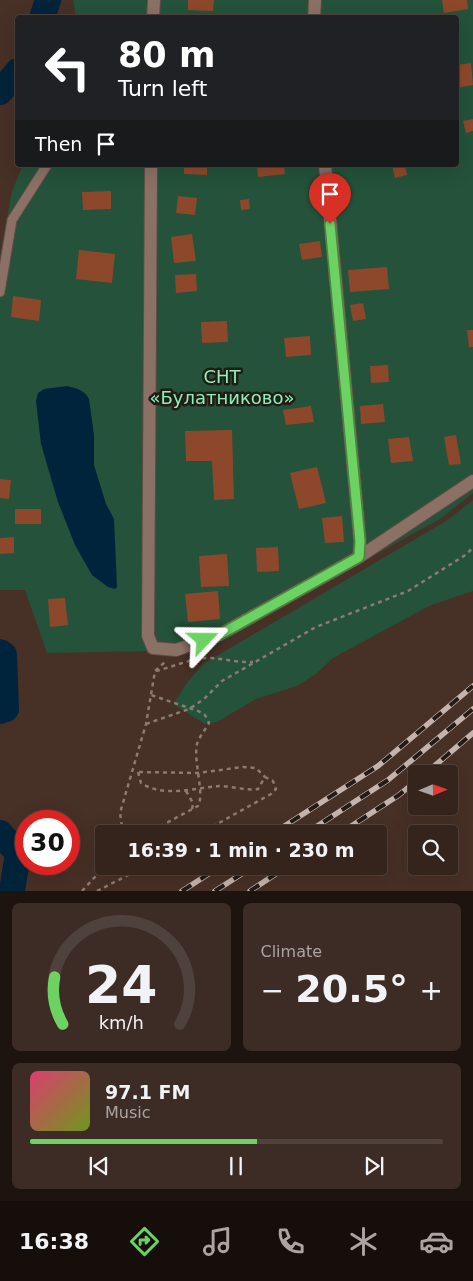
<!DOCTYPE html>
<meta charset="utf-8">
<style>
body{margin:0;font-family:"DejaVu Sans",sans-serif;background:#3d2c25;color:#f1f3f6;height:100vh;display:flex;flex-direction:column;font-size:19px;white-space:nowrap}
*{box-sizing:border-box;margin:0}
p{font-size:16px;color:#aaa4a3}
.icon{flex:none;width:28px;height:28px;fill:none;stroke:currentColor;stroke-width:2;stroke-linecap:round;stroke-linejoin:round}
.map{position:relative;height:891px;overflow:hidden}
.drawer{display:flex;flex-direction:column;gap:12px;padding:12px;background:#1d140f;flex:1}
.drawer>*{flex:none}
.banner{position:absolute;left:15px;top:15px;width:444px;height:152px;border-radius:5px;box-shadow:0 5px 20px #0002,0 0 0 1px #4f413b;background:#202124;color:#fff;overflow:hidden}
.needle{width:32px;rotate:88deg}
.tools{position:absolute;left:408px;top:765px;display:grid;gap:10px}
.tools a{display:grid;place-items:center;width:50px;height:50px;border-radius:5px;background:#35241c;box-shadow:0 5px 20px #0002,0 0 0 1px #4f413b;font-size:25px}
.speed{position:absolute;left:15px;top:810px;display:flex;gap:10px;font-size:25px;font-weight:700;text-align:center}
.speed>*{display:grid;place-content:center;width:65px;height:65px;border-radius:50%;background:#35241c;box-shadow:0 5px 20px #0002,0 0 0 1px #4f413b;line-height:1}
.speed .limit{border:8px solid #d22;background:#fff;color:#111}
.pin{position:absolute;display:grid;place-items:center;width:42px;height:42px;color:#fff;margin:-51px -21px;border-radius:50% 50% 50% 0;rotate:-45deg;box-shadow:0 0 5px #0007}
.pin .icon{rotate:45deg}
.me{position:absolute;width:55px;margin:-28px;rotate:67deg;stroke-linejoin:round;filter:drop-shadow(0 0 4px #0008)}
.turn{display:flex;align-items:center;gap:18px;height:105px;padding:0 20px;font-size:22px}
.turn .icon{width:65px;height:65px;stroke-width:2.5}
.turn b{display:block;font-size:35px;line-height:42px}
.then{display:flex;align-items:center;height:48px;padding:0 20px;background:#0003;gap:10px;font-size:19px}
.big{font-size:38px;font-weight:800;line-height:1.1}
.drawer .card{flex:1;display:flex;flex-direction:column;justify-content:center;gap:8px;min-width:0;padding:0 18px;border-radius:8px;background:#3d2c25}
.drawer .dial{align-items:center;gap:0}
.dial svg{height:130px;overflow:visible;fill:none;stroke:#4f413b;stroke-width:7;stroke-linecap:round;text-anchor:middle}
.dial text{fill:#f1f3f6;stroke:none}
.song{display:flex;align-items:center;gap:15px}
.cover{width:60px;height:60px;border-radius:8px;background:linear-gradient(135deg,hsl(340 70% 55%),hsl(80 70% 35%))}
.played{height:5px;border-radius:2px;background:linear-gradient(90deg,#6cd362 55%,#4f413b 55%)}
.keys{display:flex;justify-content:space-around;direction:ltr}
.heat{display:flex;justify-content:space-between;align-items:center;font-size:28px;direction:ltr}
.drawer .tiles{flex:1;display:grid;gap:12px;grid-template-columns:1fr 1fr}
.card:last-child{grid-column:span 2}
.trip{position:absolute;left:95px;top:825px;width:292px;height:50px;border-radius:5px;background:#35241c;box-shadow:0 5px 20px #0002,0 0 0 1px #4f413b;font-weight:800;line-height:50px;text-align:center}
.tab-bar{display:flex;height:80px;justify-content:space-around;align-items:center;background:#150e0b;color:#aaa4a3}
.tab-bar .icon{width:35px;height:35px}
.tab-bar .selected{color:#6cd362}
.tab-bar b{font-size:22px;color:#f1f3f6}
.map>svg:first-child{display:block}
</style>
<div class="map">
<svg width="473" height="891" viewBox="0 0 473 891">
<rect width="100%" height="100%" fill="#473026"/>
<path fill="#24523a" d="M73,0H473V493L440,519L202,650L47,653L25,590H0V256L12,191L23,165H456V18H76Z
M473,500V591L429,606L333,658L317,673L299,685L256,699L217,722L205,724L173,704L186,684L203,664L446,521Z"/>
<path fill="#00243b" d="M67,386C75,388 85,390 89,399L94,435V465L106,504L114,519L117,587L115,589L108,587L92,575L75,545L58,502L41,444L36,401L38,393L44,389Z"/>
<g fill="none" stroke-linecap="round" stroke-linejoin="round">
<path stroke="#00243b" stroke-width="26" d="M42,18L48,0
M0,92L18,71
M0,652L4,655L6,709L0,711
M0,833L18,853L12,891"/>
</g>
<path fill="#8d482b" d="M188,0H214L213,11L188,10Z
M442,0H467L468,9L444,13Z
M471,63L473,85L456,88V65Z
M473,119V131L466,133L463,121Z
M184,165H207V175L184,174Z
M257,165H284L285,174L258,177Z
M392,165H405L407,175L395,178Z
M111,191V209L83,210L82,192Z
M178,196L197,198L195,215L176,213Z
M249,199L250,209L241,210L240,200Z
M192,234L196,261L174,263L171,237Z
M320,241L322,257L302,260L299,244Z
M79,250L115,254L112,283L76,279Z
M387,267L389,289L350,292L348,270Z
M196,274L197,291L176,293L175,275Z
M13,296L41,300L39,321L11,317Z
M363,303L366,319L353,321L350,305Z
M227,321L228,342L202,343L201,322Z
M467,330H473V347H469Z
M310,336L311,355L286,357L284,338Z
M388,365L389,382L371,383L370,366Z
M383,404L385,422L361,424L360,406Z
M311,406L314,422L286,425L283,410Z
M232,430L234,499L214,500L212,461H186L185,431Z
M456,435L461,464L449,465L444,437Z
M409,437L413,461L391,463L388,439Z
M317,467L326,503L299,509L290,473Z
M0,479L11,480L9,499L0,498Z
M15,509H41V524H15Z
M342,516L344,542L325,543L322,518Z
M14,537V553L0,554V538Z
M278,547L279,571L257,572L256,548Z
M227,554L229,586L201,587L199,556Z
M218,591L220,619L188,622L185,594Z
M65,598L68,625L50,627L48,599Z"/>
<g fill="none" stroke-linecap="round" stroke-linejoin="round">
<g stroke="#604c44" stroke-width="11">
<path id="service" d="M0,292L12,220L47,165"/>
</g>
<g stroke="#604c44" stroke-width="14">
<path id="minor" d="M153,18L154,0
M314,18L315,0
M151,165L148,636L153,648L176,650L219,635L359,557L473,481
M325,165L360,541L359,557"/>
</g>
<path stroke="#8d7a71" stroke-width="2.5" stroke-dasharray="4 4" stroke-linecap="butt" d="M156,671C172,667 190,659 206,658C223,658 237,663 253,662
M146,724L189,709L204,699L222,681L316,627L408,591L467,554L473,547
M138,772L141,783C164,798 194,788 219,786C232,786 246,791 258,789L265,777L273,781L276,789L271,794L199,834
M139,772L197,773L243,767L256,768L265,777
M186,791L193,803L192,810
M123,834L120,813L146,724L155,671L165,662
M146,834L198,806C205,795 193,760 197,744C199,737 206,729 209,723L205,715L198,711L151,695
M82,891L105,866
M97,891L146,866"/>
<use href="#service" stroke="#8b7065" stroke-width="9"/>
<use href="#minor" stroke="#8b7065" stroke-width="12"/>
<g stroke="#c5b4ad" stroke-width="5.5">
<path id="rail" d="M425,774L473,733
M272,834L378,766L473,686
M305,834L388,780L473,709
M339,834L399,795L416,781
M182,891L221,866
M215,891L254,866
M250,891L288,866"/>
</g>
<use href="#rail" stroke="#251b16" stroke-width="4" stroke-dasharray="11" stroke-linecap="butt"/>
</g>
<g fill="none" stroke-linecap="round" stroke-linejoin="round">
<g stroke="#468940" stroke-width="12">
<path id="route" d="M204,640L219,635L359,557L360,541L330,224"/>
</g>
<use href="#route" stroke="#6cd362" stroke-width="9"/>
</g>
<g text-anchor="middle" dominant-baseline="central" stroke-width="5" stroke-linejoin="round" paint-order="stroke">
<g font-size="18" fill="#84f3b8" stroke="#251b16">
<text x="222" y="376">СНТ<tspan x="222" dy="21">«Булатниково»</tspan></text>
</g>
</g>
</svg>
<div class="tools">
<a><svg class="needle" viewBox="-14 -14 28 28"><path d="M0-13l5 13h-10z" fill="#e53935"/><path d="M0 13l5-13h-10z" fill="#aaa4a3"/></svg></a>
<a><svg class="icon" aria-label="search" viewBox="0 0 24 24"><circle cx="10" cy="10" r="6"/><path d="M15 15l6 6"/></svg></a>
</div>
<div class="speed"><div class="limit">30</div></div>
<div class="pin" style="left:330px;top:224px;background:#d93025"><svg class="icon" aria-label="arrive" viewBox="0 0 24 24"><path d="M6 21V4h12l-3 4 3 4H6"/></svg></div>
<svg class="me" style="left:204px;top:640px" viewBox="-20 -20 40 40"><path d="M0-17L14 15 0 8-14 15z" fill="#6cd362" stroke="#fff" stroke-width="4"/></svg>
<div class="trip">16:39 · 1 min · 230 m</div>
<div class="banner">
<div class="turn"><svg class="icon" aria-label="left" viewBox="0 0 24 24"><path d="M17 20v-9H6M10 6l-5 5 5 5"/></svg><div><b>80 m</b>Turn left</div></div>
<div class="then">Then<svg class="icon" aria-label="arrive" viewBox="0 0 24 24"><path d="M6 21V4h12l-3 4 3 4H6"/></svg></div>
</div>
</div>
<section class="drawer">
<div class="tiles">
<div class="card dial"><svg viewBox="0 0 100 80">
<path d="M14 69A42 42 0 1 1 86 69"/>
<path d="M14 69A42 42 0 0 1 9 40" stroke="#6cd362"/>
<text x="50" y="56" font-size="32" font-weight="700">24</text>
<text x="50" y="72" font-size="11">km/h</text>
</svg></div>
<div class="card"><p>Climate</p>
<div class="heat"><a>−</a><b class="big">20.5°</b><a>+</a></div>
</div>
<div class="card">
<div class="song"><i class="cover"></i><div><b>97.1 FM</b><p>Music</p></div></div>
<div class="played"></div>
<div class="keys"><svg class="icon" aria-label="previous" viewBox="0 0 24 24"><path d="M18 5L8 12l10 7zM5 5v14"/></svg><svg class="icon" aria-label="pause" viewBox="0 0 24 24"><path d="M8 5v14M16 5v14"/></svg><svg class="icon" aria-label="next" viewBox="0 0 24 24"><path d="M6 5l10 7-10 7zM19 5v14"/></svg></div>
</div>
</div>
</section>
<nav class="tab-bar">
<b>16:38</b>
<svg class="icon selected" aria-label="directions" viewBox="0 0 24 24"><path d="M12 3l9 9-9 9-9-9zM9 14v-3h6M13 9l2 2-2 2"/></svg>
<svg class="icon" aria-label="music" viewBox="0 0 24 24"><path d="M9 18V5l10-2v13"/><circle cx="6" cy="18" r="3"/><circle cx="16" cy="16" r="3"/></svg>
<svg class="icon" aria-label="phone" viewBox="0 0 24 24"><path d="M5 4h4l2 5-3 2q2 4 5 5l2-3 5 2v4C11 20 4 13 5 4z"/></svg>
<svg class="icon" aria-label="climate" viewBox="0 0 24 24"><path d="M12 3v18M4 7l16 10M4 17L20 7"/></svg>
<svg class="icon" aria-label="car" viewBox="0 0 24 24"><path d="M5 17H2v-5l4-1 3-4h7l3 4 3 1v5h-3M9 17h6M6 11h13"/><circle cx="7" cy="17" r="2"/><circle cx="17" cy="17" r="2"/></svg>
</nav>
